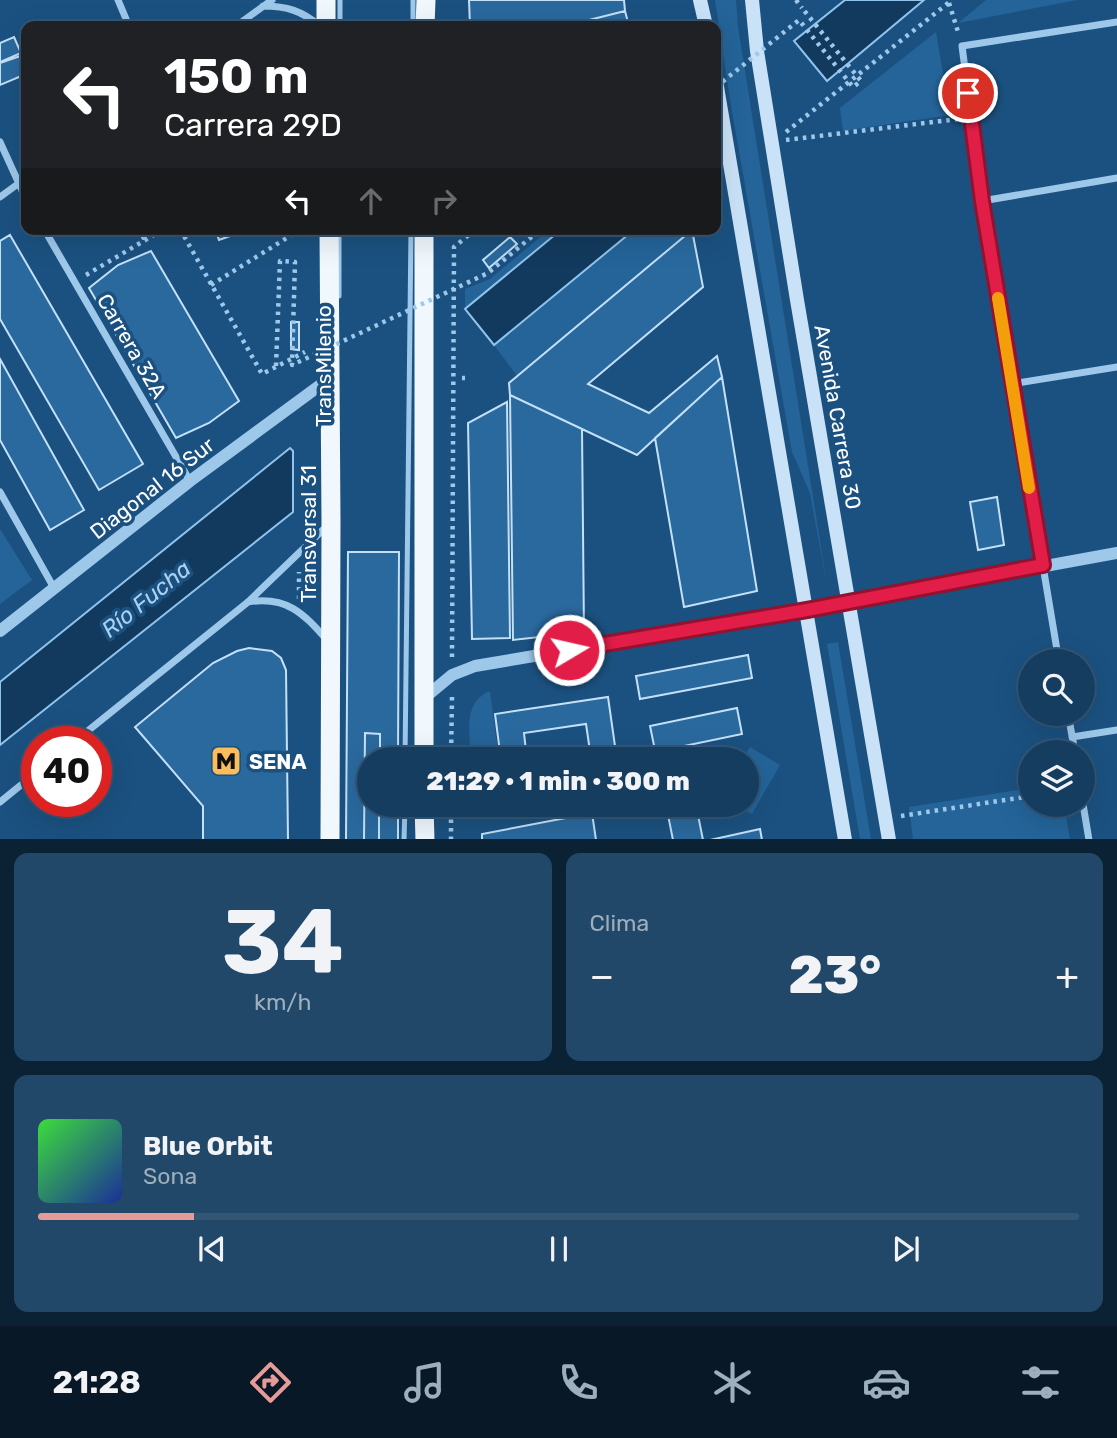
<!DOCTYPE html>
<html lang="es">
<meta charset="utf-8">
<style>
body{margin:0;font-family:Rubik,sans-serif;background:#214869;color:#f1f3f6;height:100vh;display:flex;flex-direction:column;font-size:26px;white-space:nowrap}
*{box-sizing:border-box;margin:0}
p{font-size:23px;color:#9daebd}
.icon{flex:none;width:38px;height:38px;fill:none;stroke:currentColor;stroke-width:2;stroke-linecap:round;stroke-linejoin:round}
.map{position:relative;height:839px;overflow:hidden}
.drawer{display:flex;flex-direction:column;gap:14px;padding:14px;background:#0b2235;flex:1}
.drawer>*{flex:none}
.top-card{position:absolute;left:21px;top:21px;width:700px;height:214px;border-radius:14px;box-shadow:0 7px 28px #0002,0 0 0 2px #335675;background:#202124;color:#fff;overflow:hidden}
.controls{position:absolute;left:1018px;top:649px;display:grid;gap:14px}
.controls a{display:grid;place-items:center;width:77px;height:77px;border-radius:50%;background:#143d60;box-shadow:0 7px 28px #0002,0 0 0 2px #335675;font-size:35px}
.speed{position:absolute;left:21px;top:726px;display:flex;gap:14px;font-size:35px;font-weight:700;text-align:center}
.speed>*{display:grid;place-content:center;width:91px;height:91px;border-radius:50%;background:#143d60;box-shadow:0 7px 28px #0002,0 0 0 2px #335675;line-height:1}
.speed .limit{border:10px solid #d22;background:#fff;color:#111}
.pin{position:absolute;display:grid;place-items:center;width:60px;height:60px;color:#fff;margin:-30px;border:4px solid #fff;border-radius:50%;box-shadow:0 2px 7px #0007}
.me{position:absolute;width:77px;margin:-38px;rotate:81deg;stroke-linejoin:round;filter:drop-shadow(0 0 5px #0008)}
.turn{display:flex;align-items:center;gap:24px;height:147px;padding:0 28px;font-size:32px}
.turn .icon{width:91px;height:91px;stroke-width:2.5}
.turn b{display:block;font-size:49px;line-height:60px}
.lanes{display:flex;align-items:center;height:66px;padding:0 28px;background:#0003;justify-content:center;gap:35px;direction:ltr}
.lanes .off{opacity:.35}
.big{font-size:52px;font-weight:800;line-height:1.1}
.drawer .widget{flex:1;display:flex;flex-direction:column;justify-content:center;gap:10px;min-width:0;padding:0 24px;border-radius:14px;background:#214869}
.drawer .dial{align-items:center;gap:0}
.dial b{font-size:91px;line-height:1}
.song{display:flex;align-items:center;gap:21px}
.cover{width:84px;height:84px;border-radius:10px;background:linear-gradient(135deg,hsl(120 70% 55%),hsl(230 70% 35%))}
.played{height:7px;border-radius:4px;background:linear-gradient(90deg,#e69b98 15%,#335675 15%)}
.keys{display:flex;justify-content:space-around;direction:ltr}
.heat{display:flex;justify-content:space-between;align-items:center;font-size:38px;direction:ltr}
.drawer .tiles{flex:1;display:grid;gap:14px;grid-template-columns:1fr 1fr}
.widget:last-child{grid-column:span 2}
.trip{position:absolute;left:357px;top:747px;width:402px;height:70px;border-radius:35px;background:#143d60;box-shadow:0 7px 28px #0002,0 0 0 2px #335675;font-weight:800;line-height:70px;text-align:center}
.tab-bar{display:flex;height:112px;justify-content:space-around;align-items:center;background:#081826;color:#9daebd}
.tab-bar .icon{width:49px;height:49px}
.tab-bar .selected{color:#e69b98}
.tab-bar b{font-size:32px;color:#f1f3f6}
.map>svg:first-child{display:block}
</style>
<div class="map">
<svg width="1117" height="840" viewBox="0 0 1117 840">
<rect width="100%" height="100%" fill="#1b5180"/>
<path fill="#246499" d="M715,0H736L738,27L827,585L810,493L792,452L731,106Z
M986,0H1077L958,23Z
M936,32L950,115L843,131L840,108Z
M550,229H562L465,309V289L490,279Z
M635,229L692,230L517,376L494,345Z
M0,529L32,580L0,604Z
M838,642L871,839H860L827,644Z
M490,691L499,759H471C470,735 462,702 490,691Z
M750,747L780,765L752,814L736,805H747V760L743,759Z
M1031,788V805H1064L1070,839H913L909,807Z"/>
<path fill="#123a5e" stroke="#91c4ec" stroke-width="2" d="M845,0H924L827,81L794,41Z
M562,229H635L494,345L465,309Z
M290,448L293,451V512L0,745V682Z"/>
<path fill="#2a699e" stroke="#c3e0f7" stroke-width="2" d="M469,0H624L625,11L565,26H470Z
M625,11L629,26H565Z
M14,37L21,53L0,62V43Z
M26,54V74L0,85V63Z
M215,229H250L219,240Z
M692,230L703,287L588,384L649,413L717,356L722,377L637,455L510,395L509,383Z
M10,235L143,464L99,490L0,319V241Z
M510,237L517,244L489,268L483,260Z
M151,251L239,401L209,423L176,438L89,288L118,265Z
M291,322H299V350L291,349Z
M0,359L84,510L50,530L0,440Z
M722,377L757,591L684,607L655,438Z
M510,395L582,429L584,632L513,640Z
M507,402L510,638L472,639L468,423Z
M997,497L1004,545L978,550L970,502Z
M348,552H399L398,760H369V805H398V840H346Z
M249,648L272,651L281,658L286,670L288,840H203V806L135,727L213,663L237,651Z
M748,655L752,678L640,699L636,676Z
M608,697L617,760H580L591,758L586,724L524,733L527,760H501L495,714Z
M737,708L742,734L684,746L687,760H657L650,726Z
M365,733L380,734V760H369V805H379V840H364Z
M666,805H696L703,840H673Z
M592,813L596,840H482V834Z
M760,829L762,840H710Z"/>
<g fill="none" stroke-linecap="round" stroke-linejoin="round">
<path stroke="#9ec8ea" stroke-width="4.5" stroke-dasharray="3.5 5" stroke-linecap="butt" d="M796,0L802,8
M949,3L959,35
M786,132L952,0
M786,140L958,119
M138,229L145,240
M180,229L262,374L305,352
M86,275L164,229
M211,285L298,231
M462,378H465
M299,599V572
M452,657L454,247L476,229
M451,760L452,697
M901,816L1031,796
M451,840V805"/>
<path stroke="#9ec8ea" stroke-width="5" d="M340,26V0
M413,26V0
M339,296V229
M405,760L411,229
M404,840L405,805"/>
<path stroke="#9ec8ea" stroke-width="7" d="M118,0L129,26
M263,6C287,6 302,11 320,26
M236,26L272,0
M0,142L26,199
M0,197L26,178
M982,201L1117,178
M44,229L190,481
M1011,384L1117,367
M0,492L54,588
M248,602C287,596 303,613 327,640
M1059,662L982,201L962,46L1117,22
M1068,714L1075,752
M1072,737L1117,730
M74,742L248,602L328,525
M0,802L37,772
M1083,804L1089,840"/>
<path stroke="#9ec8ea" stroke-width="12" d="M0,631L190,481L330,378
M423,699L452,675L475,666L782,614L1117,553"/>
<path stroke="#cae2f7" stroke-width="14" d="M700,0L706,26
M752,0L757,51L797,300L889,840
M716,81L845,840"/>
<path stroke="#f0f8fe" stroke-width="19" d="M326,0V26
M425,26L426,0
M329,229L331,522L330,840
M424,760V229
M424,805L425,840"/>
<path stroke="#9ec8ea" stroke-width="4.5" stroke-dasharray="3.5 5" stroke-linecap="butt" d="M716,87L799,20L853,87L861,81L802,8
M276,366L280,261L295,262L292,365L488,273L541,229"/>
</g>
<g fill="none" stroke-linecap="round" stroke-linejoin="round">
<g stroke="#92132f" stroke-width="18">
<path id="route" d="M569,650L807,610L1043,565L982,201L968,93"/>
</g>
<use href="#route" stroke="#e11d48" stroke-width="12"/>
<path stroke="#f59e0b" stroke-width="12" d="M998,298L1029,488"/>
</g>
<defs>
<g id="metro-square" transform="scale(1.575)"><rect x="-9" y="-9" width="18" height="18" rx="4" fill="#fbbd5b" stroke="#1b5180"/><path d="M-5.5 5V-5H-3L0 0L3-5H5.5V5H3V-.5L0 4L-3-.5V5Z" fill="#111"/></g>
</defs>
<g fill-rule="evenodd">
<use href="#metro-square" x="226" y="761"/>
</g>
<g text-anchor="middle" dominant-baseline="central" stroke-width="7" stroke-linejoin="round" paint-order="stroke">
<g font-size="21" fill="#fff" stroke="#1b5180">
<text transform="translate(132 346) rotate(60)">Carrera 32A</text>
<text transform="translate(323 366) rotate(-90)">TransMilenio</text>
<text transform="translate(838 417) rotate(80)">Avenida Carrera 30</text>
<text transform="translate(152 488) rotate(-38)">Diagonal 16 Sur</text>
<text transform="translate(308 534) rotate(-90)">Transversal 31</text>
</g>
<g font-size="21" font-weight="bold" fill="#fff" stroke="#1b5180" text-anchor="start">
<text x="249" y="761">SENA</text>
</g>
<g font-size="23" font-style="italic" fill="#aad1f1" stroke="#1b5180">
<text transform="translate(146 599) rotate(-39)">Río Fucha</text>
</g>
</g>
</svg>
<div class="controls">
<a><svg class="icon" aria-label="search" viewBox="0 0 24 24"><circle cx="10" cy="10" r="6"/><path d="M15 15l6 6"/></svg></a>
<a><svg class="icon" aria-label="layers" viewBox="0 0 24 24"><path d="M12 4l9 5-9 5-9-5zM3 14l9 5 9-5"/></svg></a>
</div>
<div class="speed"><div class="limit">40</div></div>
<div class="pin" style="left:968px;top:93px;background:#d93025"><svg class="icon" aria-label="arrive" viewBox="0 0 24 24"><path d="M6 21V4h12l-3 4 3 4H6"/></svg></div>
<svg class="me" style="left:569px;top:650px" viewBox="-20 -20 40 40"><circle r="17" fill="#e11d48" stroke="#fff" stroke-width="3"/><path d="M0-11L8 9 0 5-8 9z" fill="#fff"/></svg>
<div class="trip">21:29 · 1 min · 300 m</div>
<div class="top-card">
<div class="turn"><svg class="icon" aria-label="left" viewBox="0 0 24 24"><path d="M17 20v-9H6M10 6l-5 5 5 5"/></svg><div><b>150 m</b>Carrera 29D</div></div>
<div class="lanes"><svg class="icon" aria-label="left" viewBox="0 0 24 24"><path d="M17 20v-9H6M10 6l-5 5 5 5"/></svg><svg class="icon off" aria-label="ahead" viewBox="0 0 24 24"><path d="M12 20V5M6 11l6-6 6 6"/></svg><svg class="icon off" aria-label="right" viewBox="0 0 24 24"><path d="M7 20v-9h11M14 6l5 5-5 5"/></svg></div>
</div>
</div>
<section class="drawer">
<div class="tiles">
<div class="widget dial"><b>34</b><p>km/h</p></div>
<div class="widget"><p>Clima</p>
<div class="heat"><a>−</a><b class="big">23°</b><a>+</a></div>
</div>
<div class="widget">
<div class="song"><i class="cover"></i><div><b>Blue Orbit</b><p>Sona</p></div></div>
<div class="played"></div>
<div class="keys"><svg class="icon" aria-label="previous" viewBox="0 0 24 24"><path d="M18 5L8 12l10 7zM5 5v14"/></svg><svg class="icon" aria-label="pause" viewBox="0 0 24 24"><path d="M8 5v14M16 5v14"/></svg><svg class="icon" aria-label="next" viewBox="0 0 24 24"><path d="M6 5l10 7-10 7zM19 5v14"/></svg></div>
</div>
</div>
</section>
<nav class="tab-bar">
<b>21:28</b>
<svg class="icon selected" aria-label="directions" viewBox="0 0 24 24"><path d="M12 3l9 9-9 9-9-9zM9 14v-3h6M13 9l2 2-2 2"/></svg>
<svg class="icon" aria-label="music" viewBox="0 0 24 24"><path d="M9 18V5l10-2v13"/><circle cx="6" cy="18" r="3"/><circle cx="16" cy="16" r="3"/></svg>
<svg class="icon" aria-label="phone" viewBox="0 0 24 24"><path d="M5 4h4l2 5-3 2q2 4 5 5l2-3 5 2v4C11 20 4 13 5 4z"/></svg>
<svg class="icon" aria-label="climate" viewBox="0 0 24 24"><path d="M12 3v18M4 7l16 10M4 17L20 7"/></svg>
<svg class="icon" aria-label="car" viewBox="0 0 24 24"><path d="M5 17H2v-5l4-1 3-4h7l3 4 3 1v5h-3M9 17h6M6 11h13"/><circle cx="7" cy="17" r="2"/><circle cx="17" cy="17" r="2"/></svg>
<svg class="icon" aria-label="filters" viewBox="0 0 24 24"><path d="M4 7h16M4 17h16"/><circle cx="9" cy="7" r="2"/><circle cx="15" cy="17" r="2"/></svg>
</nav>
